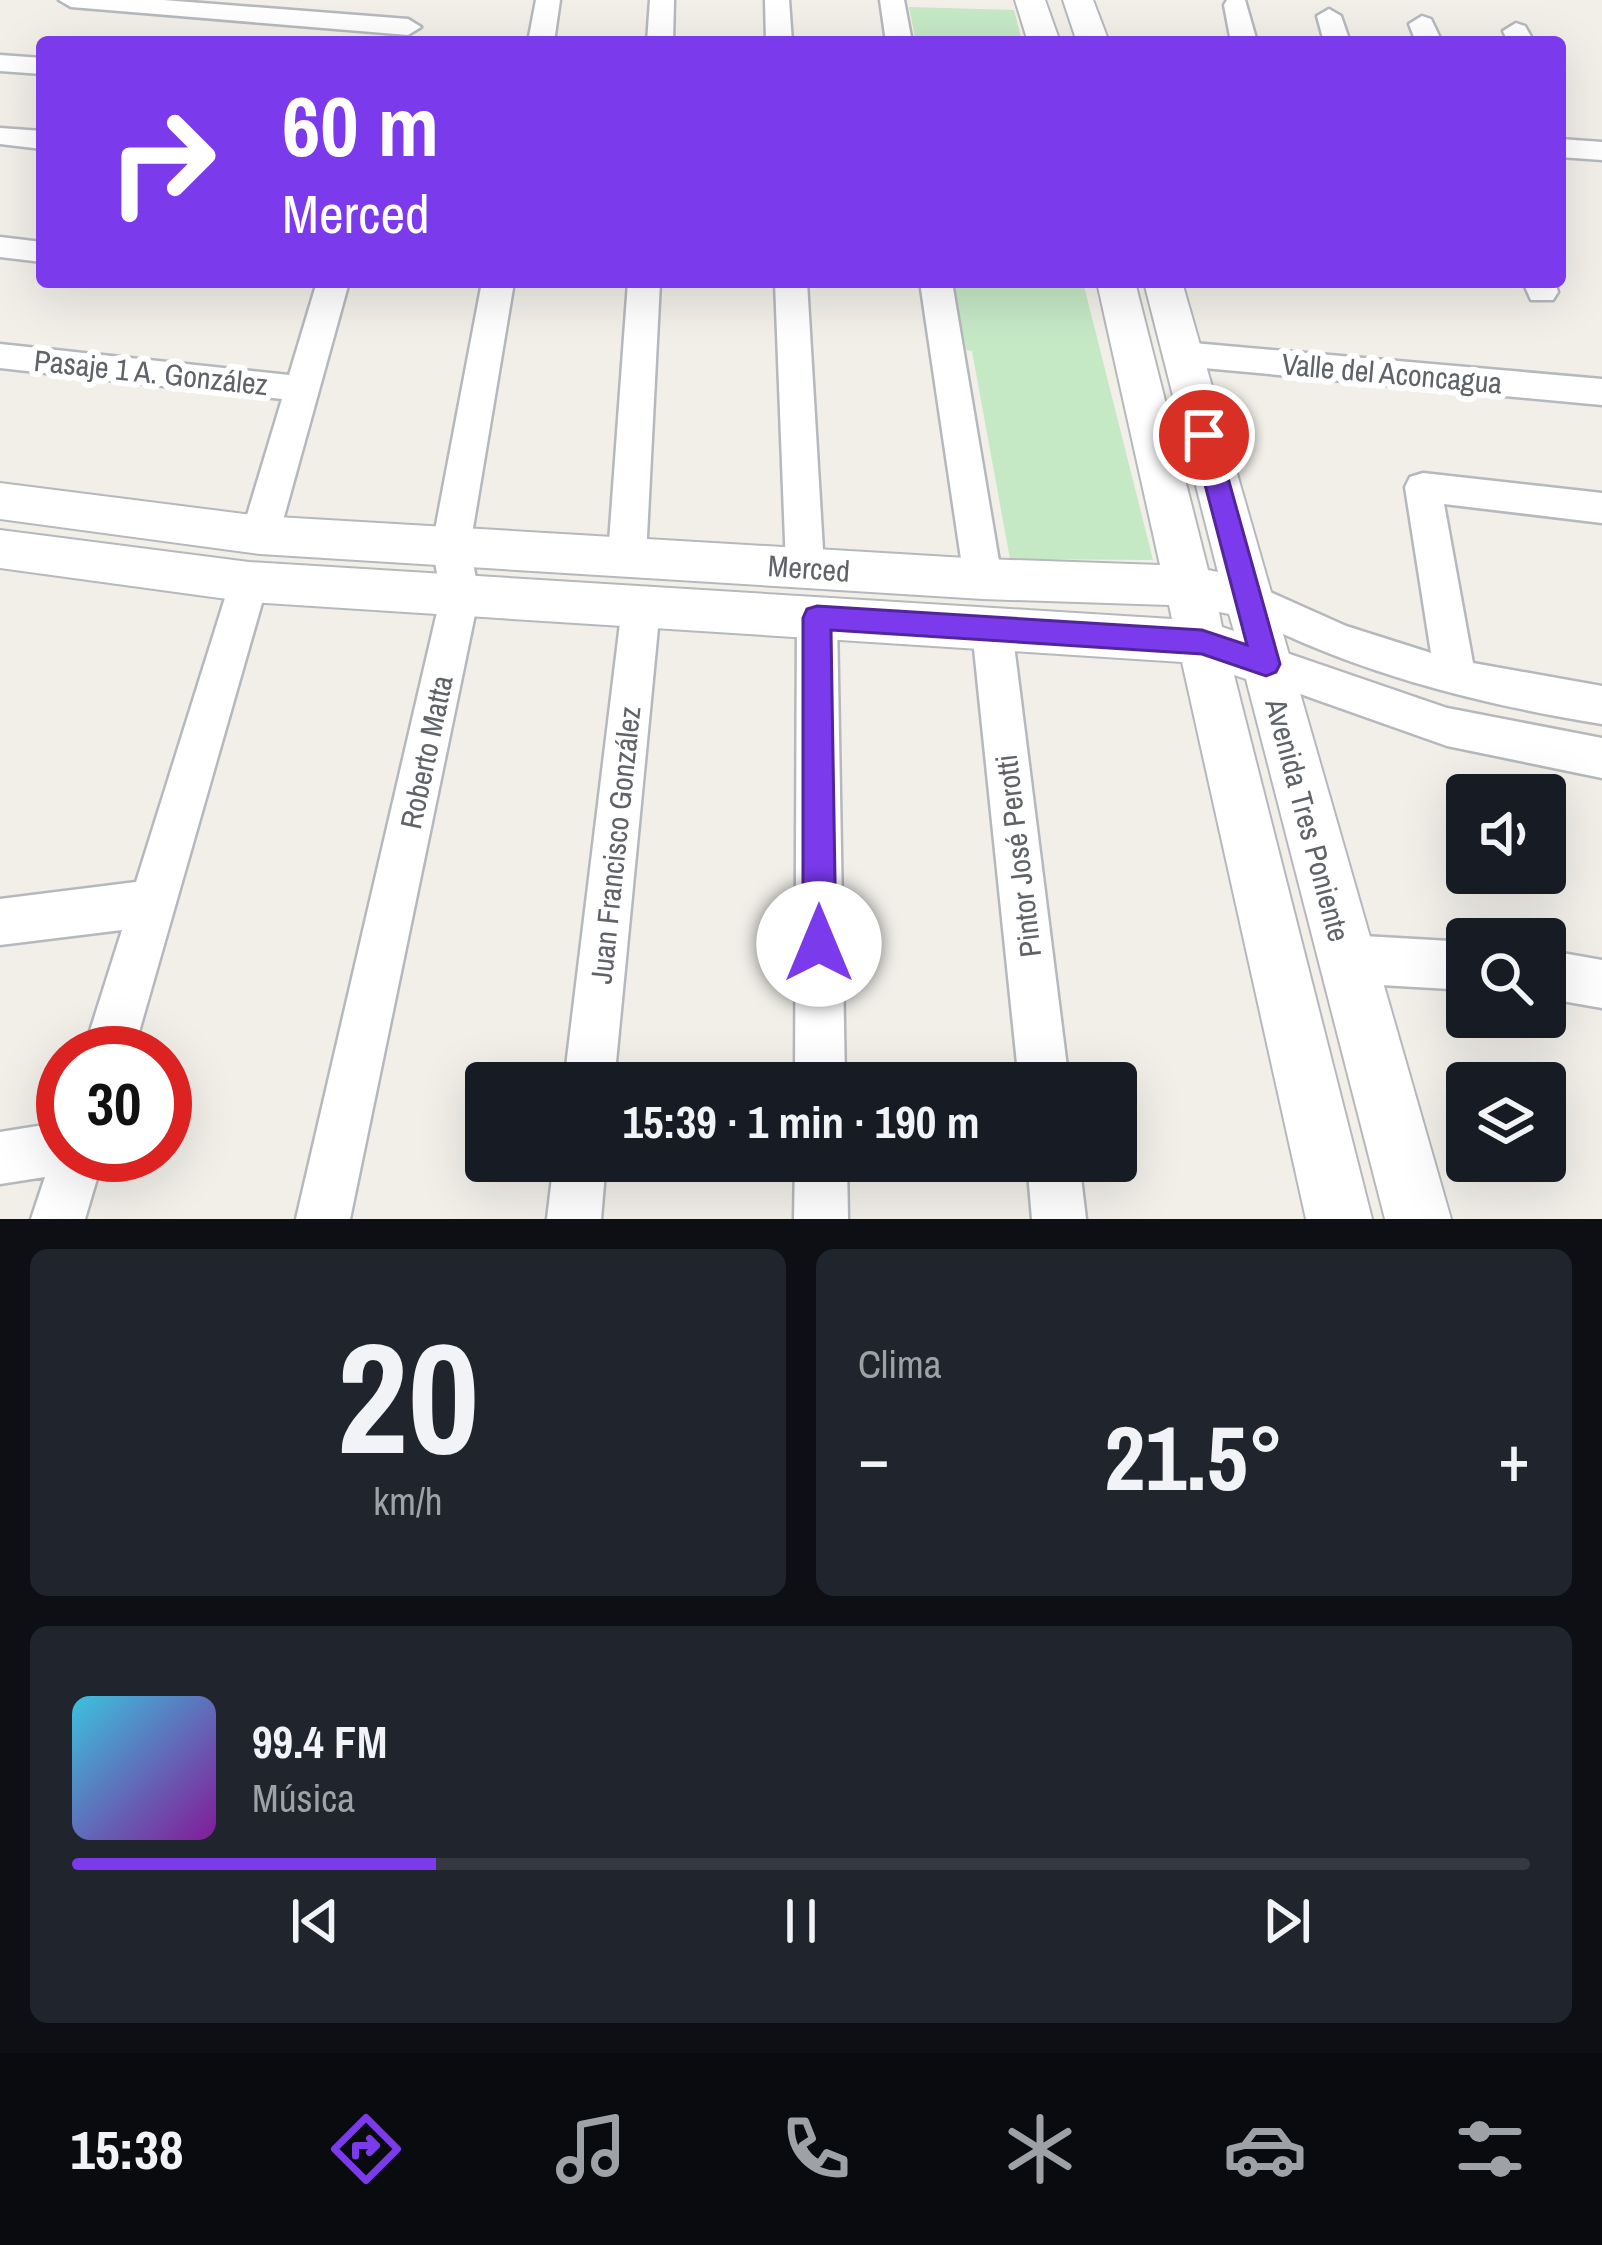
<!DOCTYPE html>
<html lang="es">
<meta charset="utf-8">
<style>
body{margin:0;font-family:"Archivo Narrow",sans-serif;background:#20242c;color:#f1f3f6;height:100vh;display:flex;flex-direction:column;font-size:45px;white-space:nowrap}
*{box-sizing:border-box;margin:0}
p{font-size:39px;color:#9ea1a6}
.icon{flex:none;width:66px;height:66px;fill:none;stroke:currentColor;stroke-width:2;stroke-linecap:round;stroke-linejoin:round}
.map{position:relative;height:1219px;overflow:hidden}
.details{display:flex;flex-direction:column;gap:30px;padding:30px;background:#0d0f14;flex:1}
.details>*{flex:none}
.top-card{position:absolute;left:36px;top:36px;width:1530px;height:252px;border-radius:12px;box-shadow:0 12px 48px #0002;background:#7c3aed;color:#fff;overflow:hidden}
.tools{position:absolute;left:1446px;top:774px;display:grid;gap:24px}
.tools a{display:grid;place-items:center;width:120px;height:120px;border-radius:12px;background:#171b24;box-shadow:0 12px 48px #0002;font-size:60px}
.speed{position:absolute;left:36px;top:1026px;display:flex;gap:24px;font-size:60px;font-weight:700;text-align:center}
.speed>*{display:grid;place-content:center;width:156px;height:156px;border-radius:50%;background:#171b24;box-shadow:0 12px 48px #0002;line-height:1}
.speed .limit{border:18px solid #d22;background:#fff;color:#111}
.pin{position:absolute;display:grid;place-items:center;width:102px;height:102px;color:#fff;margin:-51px;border:6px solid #fff;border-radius:50%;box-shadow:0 3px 12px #0007}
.me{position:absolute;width:132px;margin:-66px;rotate:0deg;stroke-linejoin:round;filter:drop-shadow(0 0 9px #0008)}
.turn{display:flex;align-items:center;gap:42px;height:252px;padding:0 48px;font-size:54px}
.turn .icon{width:156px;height:156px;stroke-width:2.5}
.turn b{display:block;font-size:84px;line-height:102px}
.big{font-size:90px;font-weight:800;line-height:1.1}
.details .widget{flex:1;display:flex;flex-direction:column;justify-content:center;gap:18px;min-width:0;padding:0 42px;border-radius:18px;background:#20242c}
.details .dial{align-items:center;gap:0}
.dial b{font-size:156px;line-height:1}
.song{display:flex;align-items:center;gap:36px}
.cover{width:144px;height:144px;border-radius:18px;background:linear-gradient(135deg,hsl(190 70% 55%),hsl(290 70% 35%))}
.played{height:12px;border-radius:6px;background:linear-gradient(90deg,#7c3aed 25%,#363941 25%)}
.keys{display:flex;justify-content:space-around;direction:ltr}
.heat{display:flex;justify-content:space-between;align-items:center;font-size:66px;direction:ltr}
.details .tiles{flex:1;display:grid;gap:30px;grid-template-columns:1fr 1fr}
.widget:last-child{grid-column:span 2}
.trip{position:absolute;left:465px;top:1062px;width:672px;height:120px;border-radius:12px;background:#171b24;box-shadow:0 12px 48px #0002;font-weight:800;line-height:120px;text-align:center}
.dock{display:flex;height:192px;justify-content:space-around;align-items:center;background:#090b0e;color:#9ea1a6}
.dock .icon{width:84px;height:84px}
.dock .selected{color:#7c3aed}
.dock b{font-size:54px;color:#f1f3f6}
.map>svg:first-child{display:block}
</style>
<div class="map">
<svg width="1602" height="1219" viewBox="0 0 1602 1219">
<rect width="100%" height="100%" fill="#f1efe8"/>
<path fill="#c5e8c5" d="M909,7L1014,10L1022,42H916Z
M954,282H1083L1153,560L1010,559L972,351L966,350Z"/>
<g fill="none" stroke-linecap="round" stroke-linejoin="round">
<g stroke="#b5b8bc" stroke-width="5">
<path id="minor" d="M59,0H163L408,19L421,27L408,35L71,7Z
M536,0H560L554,42H528Z
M650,0H674L673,42H647Z
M765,0H789L792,42H766Z
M880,0H904L912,42H886Z
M1227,0H1245L1257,42H1231L1224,5Z
M1329,9L1341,16L1350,42H1324L1317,16Z
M1422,16L1431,19L1442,42H1416L1409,24Z
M1516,23L1525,26L1534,42H1508L1503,31Z
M0,55L42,58V74L0,71Z
M0,128L42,131V149L0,144Z
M1560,139L1602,142V160L1560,157Z
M0,237L42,242V262L0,257Z
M317,282H349L279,535L273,546L260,550L247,546L241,535L282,399L0,368V344L289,375Z
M482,282H514L470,546L479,595L350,1219H296L441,595L432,546Z
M628,282H660L646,556L640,567L627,572L614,567L608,556Z
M775,282H807L824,567L818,578L805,583L792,578L786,567Z
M920,282H952L1002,579L997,590L983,595L969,590L964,579Z
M1523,282H1555L1558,292L1553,300H1531Z
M1182,342L1602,379V405L1182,366L1170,362L1166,354L1170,346Z
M1423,473L1602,493V523L1444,504L1473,663L1602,686V724C1473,703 1350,671 1234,610L1229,598L1234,586L1248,582L1346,626L1431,653L1405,487L1410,477Z
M249,566L263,571L268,582L133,1053H83L122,930L0,945V899L136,882L230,582L235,571Z
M641,590L655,595L660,607L614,1083H564L622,607L627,595Z
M817,601L831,606L837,618L845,1083H795L797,618L803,606Z
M992,612L1006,617L1012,629L1069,1083H1019L972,629L978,617Z
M1266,646L1447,708L1602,738V778L1447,746L1252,677L1246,664L1252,651Z
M1346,935L1467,942V990L1346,983L1329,976L1322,959L1329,942Z
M1545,950L1602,960V1008L1545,998Z
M63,1122V1155H104L85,1219H31L45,1177L0,1184V1132Z
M554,1161H606L601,1219H547Z
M795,1161H847L848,1219H794Z
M1027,1161H1079L1086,1219H1032Z"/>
</g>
<g stroke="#b5b8bc" stroke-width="4">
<path id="tertiary" d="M1015,0H1045L1060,42H1028Z
M1063,0H1093L1109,42H1077Z
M1097,282H1135L1208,570L1218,572L1144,282H1182L1451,1219H1385L1246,679L1234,675L1372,1219H1306L1182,662L249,602L0,568V530L249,562L1172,619L1169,605L983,599L260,554L0,519V483L260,516L983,559L1160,565ZM1219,612L1229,614L1234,631L1222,627Z"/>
</g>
<use href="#minor" fill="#fff" fill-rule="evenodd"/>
<use href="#tertiary" fill="#fff" fill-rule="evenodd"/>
</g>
<path fill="#7c3aed" stroke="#51269a" stroke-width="3" d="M1204,426L1216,435L1280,664L1276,672L1266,676L1202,654L831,630L836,944L831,955L819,960L808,955L803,944V618L807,609L817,606L1202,630L1247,645L1192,435Z"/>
<g text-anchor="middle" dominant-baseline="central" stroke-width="12" stroke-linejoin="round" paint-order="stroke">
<g font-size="30" fill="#5f6368" stroke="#fff">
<text transform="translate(151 372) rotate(6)">Pasaje 1 A. González</text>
<text transform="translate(1392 373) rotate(5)">Valle del Aconcagua</text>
<text transform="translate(809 568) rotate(4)">Merced</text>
<text transform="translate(426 752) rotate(-78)">Roberto Matta</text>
<text transform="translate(1308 820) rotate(75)">Avenida Tres Poniente</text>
<text transform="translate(615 845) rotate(-84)">Juan Francisco González</text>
<text transform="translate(1018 856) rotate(-97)">Pintor José Perotti</text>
</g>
</g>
</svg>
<div class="tools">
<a><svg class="icon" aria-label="sound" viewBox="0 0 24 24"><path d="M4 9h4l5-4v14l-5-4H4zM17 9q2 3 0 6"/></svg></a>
<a><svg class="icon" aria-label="search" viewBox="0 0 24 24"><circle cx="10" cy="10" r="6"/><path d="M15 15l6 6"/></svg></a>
<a><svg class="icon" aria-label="layers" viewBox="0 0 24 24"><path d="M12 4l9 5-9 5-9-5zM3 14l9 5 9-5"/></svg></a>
</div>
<div class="speed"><div class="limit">30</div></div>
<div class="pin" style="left:1204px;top:435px;background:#d93025"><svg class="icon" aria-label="arrive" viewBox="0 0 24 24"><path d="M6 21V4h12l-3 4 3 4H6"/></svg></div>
<svg class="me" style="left:819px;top:944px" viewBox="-20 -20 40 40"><circle r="19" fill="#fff"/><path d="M0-13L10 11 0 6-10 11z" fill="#7c3aed"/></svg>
<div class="trip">15:39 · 1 min · 190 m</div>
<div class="top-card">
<div class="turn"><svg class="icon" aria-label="right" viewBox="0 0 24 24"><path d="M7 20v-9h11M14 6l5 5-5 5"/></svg><div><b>60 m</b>Merced</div></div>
</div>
</div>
<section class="details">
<div class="tiles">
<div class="widget dial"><b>20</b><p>km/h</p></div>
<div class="widget"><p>Clima</p>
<div class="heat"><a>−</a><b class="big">21.5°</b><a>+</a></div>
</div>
<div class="widget">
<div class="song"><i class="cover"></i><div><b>99.4 FM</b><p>Música</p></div></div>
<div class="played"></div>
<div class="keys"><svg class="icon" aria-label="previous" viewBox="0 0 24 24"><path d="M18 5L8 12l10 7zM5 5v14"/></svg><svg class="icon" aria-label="pause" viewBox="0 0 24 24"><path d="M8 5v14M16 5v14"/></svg><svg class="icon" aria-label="next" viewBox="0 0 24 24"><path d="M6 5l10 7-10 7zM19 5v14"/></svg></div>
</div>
</div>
</section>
<nav class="dock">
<b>15:38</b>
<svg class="icon selected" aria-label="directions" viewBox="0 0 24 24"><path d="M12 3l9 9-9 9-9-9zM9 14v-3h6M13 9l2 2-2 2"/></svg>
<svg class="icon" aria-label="music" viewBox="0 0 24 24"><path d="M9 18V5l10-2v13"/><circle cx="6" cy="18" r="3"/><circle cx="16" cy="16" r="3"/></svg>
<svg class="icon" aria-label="phone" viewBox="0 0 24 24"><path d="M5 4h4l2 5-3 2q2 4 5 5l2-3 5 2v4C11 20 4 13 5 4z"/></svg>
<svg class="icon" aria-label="climate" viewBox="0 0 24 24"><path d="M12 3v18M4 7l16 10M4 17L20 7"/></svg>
<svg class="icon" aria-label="car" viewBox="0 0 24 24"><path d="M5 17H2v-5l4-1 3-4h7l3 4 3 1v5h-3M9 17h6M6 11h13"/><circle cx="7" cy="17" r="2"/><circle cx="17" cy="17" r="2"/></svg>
<svg class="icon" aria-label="filters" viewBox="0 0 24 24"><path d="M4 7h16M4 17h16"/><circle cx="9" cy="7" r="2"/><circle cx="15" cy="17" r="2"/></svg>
</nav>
